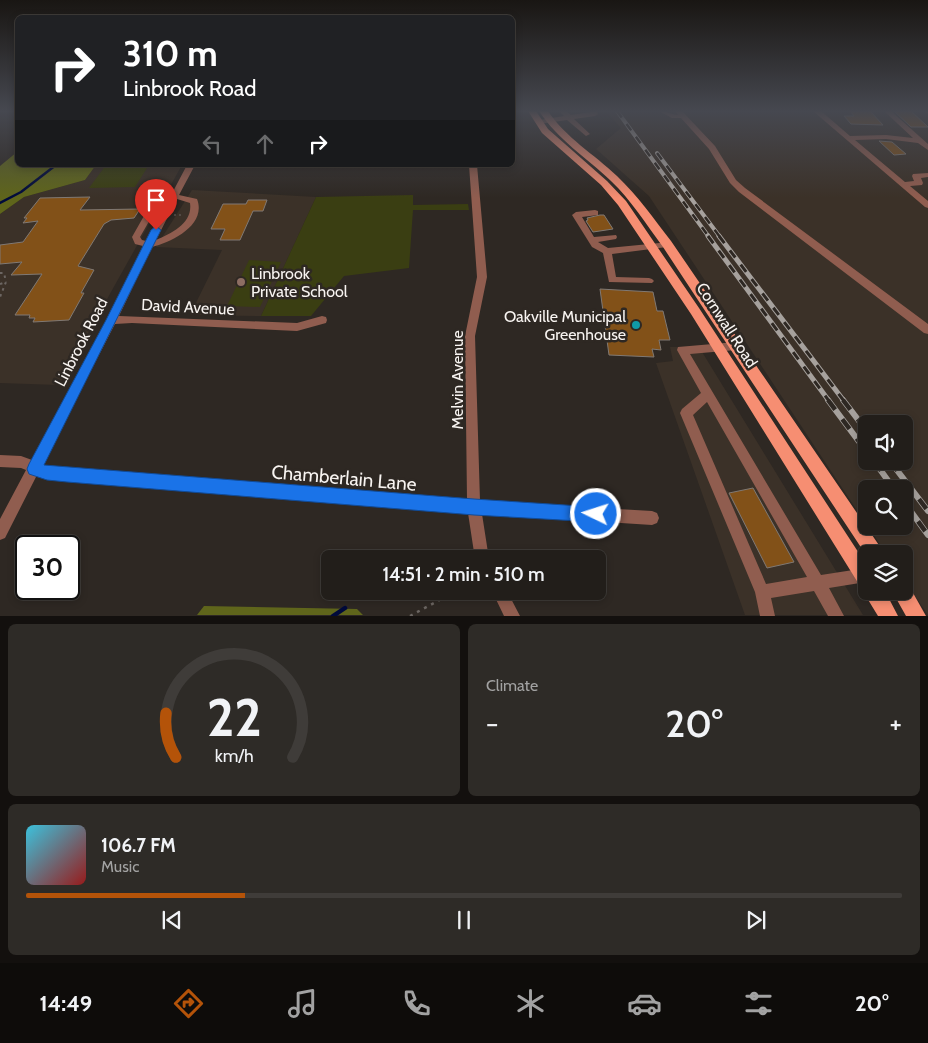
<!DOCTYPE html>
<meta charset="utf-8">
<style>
body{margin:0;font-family:Cabin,sans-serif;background:#2e2b27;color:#f1f3f6;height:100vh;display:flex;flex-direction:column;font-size:19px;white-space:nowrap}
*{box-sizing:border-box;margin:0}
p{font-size:16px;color:#a2a2a2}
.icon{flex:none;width:28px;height:28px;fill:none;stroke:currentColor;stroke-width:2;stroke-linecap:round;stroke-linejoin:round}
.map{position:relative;height:616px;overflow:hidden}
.sheet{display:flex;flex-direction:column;gap:8px;padding:8px;background:#13100e;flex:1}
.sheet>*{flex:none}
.guide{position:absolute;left:15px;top:15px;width:500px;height:152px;border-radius:8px;box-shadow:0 2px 8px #0003,0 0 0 1px #3f3c39;background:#202124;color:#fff;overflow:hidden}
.buttons{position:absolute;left:858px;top:415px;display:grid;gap:10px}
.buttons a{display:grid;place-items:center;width:55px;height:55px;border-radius:8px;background:#221e1a;box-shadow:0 2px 8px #0003,0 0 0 1px #3f3c39;font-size:25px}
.speed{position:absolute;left:15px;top:535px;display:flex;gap:10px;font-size:25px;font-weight:700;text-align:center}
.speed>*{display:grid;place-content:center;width:65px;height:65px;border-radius:50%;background:#221e1a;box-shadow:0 2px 8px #0003,0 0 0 1px #3f3c39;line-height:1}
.speed .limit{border:2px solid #111;border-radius:8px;background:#fff;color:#111}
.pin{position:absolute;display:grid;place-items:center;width:42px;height:42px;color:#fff;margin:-51px -21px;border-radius:50% 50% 50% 0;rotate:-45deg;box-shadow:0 0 5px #0007}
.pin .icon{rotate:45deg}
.me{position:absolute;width:55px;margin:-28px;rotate:274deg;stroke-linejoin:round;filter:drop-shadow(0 0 4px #0008)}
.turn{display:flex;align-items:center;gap:18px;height:105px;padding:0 25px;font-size:22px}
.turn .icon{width:65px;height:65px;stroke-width:2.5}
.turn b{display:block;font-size:35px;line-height:42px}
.lanes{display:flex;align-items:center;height:48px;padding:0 25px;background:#0003;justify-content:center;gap:25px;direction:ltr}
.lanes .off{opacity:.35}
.big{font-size:38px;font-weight:600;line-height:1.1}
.sheet .card{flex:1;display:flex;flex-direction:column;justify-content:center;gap:8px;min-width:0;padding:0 18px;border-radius:8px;background:#2e2b27}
.sheet .dial{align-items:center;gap:0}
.dial svg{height:130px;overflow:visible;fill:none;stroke:#3f3c39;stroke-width:7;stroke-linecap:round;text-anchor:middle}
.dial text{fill:#f1f3f6;stroke:none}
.song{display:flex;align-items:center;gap:15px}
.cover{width:60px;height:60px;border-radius:8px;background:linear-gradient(135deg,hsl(190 70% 55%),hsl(0 70% 35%))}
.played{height:5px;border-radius:2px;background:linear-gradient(90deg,#b45309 25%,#3f3c39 25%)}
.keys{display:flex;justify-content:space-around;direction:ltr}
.heat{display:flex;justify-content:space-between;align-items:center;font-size:28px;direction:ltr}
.sheet .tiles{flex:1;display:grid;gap:8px;grid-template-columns:1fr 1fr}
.card:last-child{grid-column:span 2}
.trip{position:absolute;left:321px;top:550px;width:285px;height:50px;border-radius:8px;background:#221e1a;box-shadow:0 2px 8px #0003,0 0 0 1px #3f3c39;font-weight:600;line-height:50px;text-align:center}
.tabs{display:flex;height:80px;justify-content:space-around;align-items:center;background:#0e0c0a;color:#a2a2a2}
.tabs .icon{width:35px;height:35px}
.tabs .selected{color:#b45309}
.tabs b{font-size:22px;color:#f1f3f6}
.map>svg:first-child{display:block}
</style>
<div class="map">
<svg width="928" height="616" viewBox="0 0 928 616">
<rect width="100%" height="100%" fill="#2e2823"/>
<path fill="#3b3128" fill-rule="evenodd" d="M606,111H928V615L904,580V554H886L868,526H904V489H866V524L649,196L596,149L621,128ZM866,424H904V461H866Z
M96,165H182L59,385L0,383V214L24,197L85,180Z
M192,190L316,197L261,316L190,315L222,250L156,247Z
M670,347H699L863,615H745L656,363L673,361Z"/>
<path fill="#3a3e12" d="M106,165H149L135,187L89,188Z
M413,195V205L468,204L469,210H413L409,268L344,276L311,316H261L316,197Z
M249,260L281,262L260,307L227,306Z"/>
<path fill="#5f651b" d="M17,152L18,165H96L85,180L24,197L0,214V166Z
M204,606L357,609L363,615H197Z"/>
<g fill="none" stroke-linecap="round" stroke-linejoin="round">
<path stroke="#000a3b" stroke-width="2.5" d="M0,203L21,192L56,165"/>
<path stroke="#000a3b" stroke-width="4.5" d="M333,616L345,608"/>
</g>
<path fill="#825118" stroke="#807974" d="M850,111H870L883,125L851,124L844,116H854Z
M894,111H911L928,127H911Z
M879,141L892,142L906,154L894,155Z
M90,197L80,210L140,209L134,218L111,220L104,224L78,266L94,270L81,293H84L69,320L33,322L35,318H29L30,315H15L42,274L11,275L22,262L0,264V245L23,242L38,221L23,223L27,218H24L40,198Z
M248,200H267L263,211H253L240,240H220L225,229H211L223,204H246Z
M600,215H604L613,229L593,232L586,221L588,220L587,218Z
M600,289L653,292L657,311H663L670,340H659L661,350L652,349L654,357L609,355Z
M753,488L794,562L767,568L729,493Z"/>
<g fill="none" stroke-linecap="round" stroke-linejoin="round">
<path stroke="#6c6662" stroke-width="1" stroke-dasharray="2 3" stroke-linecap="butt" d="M174,215H184"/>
<path stroke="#6c6662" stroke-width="2" stroke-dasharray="2.5 4" stroke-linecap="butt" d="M0,273H4L6,282
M0,284L6,282L0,297"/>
<path stroke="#6c6662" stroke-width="2.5" stroke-dasharray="3 5" stroke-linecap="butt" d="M410,616L456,591"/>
<path fill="#905d4f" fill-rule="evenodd" d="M559,111H566L571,115L597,111L598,114L595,116L574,119L590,134L586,136L567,120L539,124L536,122L539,120L564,116Z
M659,111C666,111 673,115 678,115L675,111H682L715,146L736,180L745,188L928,324V334L924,333L739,192L730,183L709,149L681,118H672Z
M813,111H821L850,136L886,135L913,138L884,111H891L928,144V150L918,143L886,139L855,140L905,182L914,181L912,176L913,174L928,173V177L921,178L923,183L922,185L910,186L928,201V208L925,207Z
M925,111H928V114L926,113Z
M187,165H195L179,195L197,199C207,225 172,242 152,247L119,316L297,323L322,316L326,317L327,320L326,323L297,331L132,323L115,324L42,465L47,467L467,500L465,336L477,277L469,165H477L487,277L475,336L480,501L652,511L657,513L659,518L657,523L652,525L482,514L489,559H475L468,513L47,479L37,475L5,538L0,540V519L26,470L21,468L0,467V455L21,456L32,460L107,320L143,246L135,244L132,237L149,207L169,199ZM177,199L190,203C193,223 172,233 156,240ZM165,207L146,241L142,240L140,237L155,211Z
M595,210L598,211V215L582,217L594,237L616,235L617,237L616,239L598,242L608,248L670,242L671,244L667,247L612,254L616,277L649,278L652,279L654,281L652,283L609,282L603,253L592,247L572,215L576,212Z
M736,342L740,343L741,346L740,349L736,350L690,354L821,575L866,568V582L829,588L844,616H828L814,591L771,598L775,616H760L755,592L680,413L682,409L701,393L677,350L678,347ZM707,402L807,577L766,584L693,415Z
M492,591H507L520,616H504Z"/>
<path fill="#f68e72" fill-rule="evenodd" d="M528,111H536L548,129L607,181L626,201L699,308L866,564V591H885L898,616H878L867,598L866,589L860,586L691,314L618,205L601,185L542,133Z
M539,111H548C566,138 594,154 617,176C638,196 654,219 671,241L885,554L866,555L663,247C646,224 631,200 611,181C586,157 558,140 539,111Z
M904,583L908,584L926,616H906L892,591H904Z"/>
<g stroke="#a6a19d" stroke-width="4">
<path id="rail-far2" d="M617,111L709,237
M657,153L720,237"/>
</g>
<g stroke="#a6a19d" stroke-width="5">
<path id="rail-far1" d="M708,236L829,401
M719,236L844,401"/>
</g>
<g stroke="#a6a19d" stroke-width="6">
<path id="rail" d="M828,400L866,451
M843,400L866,430
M874,461L894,489
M890,461L928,511
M904,502L928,535"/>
</g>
<use href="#rail-far2" stroke="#2e2823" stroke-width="2.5" stroke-dasharray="8" stroke-linecap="butt"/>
<use href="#rail-far1" stroke="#2e2823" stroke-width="3" stroke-dasharray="9" stroke-linecap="butt"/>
<use href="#rail" stroke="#2e2823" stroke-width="4.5" stroke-dasharray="12" stroke-linecap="butt"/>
</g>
<linearGradient id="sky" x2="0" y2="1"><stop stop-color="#191613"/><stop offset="0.56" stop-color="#464850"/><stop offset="1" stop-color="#464850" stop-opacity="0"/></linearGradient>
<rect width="928" height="198" fill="url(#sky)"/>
<path fill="#1a73e8" stroke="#114b97" d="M156,226L161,230L44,465L474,499L596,507L602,509L604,514L602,520L596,522L474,515L67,482L47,480L29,474L27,469L29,464L106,320L151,230Z"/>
<circle fill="#8d6e63" stroke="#2e2823" stroke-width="2" cx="241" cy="282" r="5"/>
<circle fill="#0f9aa8" stroke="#2e2823" stroke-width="2" cx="636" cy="325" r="5"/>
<g text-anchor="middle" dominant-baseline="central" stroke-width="5" stroke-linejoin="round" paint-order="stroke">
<g font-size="16" fill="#f8f4f1" stroke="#2e2823" text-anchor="start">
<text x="251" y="273">Linbrook<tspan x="251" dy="18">Private School</tspan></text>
<text x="626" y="316" text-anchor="end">Oakville Municipal<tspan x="626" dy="18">Greenhouse</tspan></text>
</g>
<g font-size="16" fill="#f8f4f1" stroke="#2e2823">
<text transform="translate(188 307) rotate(3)">David Avenue</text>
<text transform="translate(727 325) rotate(57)">Cornwall Road</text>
<text transform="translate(81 342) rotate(-63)">Linbrook Road</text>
<text transform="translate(457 380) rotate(-90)">Melvin Avenue</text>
</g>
<g font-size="19" fill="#f8f4f1" stroke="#2e2823">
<text transform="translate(344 478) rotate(5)">Chamberlain Lane</text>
</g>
</g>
</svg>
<div class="buttons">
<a><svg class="icon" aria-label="sound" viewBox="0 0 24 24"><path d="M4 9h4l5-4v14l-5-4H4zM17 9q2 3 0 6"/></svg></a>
<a><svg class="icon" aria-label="search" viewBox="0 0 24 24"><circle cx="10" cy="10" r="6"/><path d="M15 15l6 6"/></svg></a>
<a><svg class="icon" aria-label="layers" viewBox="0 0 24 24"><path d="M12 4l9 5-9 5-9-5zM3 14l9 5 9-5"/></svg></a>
</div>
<div class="speed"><div class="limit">30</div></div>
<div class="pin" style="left:156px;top:230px;background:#d93025"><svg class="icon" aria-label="arrive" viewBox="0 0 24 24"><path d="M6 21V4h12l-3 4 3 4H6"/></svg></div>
<svg class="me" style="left:596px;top:514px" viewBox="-20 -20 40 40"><circle r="17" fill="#1a73e8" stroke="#fff" stroke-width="3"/><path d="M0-11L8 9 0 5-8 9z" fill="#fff"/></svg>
<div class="trip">14:51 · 2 min · 510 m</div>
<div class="guide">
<div class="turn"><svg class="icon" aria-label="right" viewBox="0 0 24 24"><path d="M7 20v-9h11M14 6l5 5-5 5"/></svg><div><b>310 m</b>Linbrook Road</div></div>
<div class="lanes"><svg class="icon off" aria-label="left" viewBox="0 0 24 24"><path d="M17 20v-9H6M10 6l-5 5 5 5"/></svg><svg class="icon off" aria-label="ahead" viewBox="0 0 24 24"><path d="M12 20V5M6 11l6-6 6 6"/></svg><svg class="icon" aria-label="right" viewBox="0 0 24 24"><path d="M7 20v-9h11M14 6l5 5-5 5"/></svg></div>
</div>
</div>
<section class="sheet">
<div class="tiles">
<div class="card dial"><svg viewBox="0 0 100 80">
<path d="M14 69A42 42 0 1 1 86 69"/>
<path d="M14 69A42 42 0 0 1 8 42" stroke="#b45309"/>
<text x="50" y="56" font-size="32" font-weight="700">22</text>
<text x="50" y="72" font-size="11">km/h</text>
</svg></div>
<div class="card"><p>Climate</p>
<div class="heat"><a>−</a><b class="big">20°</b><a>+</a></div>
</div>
<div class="card">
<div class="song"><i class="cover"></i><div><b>106.7 FM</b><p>Music</p></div></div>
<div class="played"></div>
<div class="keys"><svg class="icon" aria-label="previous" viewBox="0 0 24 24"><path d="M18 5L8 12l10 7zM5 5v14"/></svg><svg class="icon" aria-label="pause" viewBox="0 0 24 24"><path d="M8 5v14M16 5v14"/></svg><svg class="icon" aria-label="next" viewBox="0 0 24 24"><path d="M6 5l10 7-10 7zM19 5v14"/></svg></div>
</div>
</div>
</section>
<nav class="tabs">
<b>14:49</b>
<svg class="icon selected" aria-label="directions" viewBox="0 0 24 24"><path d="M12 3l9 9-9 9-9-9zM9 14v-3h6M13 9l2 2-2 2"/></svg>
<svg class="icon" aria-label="music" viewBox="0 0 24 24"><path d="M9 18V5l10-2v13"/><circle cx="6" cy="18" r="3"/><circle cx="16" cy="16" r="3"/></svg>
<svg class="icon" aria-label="phone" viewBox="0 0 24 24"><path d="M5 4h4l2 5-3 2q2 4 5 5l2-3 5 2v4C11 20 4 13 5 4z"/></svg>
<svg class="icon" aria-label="climate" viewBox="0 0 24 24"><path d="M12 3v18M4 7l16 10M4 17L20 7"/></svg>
<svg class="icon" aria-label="car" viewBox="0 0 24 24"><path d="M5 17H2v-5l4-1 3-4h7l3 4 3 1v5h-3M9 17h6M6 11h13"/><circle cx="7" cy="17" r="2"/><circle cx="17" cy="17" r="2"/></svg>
<svg class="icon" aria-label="filters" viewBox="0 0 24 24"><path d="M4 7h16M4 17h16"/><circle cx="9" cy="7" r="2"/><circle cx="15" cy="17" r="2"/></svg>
<b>20°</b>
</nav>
